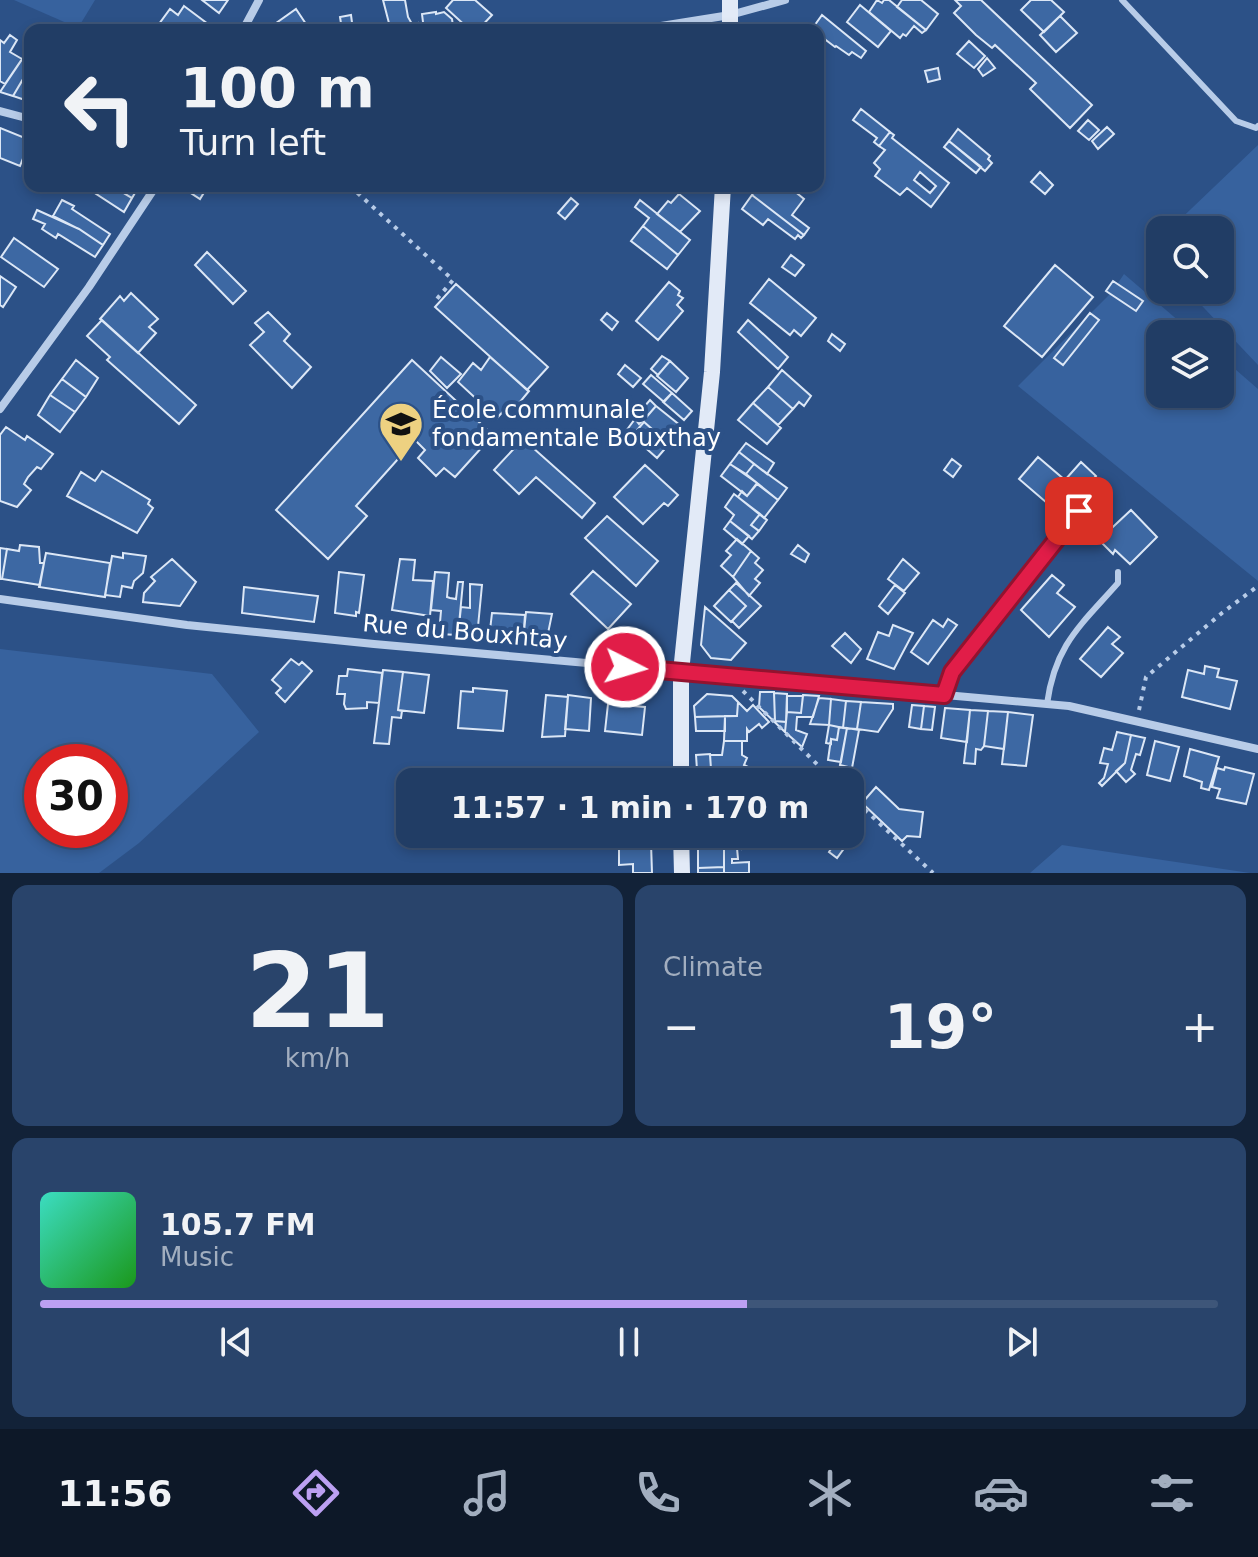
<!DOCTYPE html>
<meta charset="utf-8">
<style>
body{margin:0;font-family:"DejaVu Sans",sans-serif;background:#29446b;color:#f1f3f6;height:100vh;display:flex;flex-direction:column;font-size:30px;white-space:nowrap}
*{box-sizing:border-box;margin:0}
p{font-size:26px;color:#a2aebf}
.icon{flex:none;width:44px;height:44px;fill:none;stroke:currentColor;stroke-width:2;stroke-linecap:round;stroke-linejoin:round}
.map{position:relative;height:873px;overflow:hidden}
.side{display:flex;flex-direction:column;gap:12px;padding:12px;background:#122238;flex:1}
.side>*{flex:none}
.guide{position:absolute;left:24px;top:24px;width:800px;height:168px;border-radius:16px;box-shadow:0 4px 12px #0003,0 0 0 2px #3e5679;background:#213d65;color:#f1f3f6;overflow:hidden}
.tools{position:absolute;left:1146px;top:216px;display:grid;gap:16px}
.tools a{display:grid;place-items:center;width:88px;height:88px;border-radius:16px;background:#213d65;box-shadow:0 4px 12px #0003,0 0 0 2px #3e5679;font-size:40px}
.speed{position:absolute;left:24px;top:744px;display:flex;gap:16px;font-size:40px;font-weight:700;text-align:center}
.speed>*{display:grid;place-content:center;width:104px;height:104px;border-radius:50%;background:#213d65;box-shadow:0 4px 12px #0003,0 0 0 2px #3e5679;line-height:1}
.speed .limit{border:12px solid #d22;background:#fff;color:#111}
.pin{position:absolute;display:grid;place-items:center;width:68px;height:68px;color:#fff;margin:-34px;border-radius:16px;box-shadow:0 4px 12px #0006}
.me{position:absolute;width:88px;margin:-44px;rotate:95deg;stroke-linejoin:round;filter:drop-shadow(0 0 6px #0008)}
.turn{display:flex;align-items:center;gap:28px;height:168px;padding:0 24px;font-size:36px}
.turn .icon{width:104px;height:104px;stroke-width:2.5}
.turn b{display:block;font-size:56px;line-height:68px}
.big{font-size:60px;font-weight:700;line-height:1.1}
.side .card{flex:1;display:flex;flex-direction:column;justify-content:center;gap:12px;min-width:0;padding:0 28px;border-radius:16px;background:#29446b}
.side .dial{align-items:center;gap:0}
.dial b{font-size:104px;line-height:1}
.song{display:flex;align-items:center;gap:24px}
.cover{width:96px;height:96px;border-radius:12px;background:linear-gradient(135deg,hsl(170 70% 55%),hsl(120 70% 35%))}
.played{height:8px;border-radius:4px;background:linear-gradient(90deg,#bca0f2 60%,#3e5679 60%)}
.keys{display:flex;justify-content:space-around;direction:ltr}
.heat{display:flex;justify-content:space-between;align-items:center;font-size:44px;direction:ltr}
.side .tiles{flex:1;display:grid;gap:12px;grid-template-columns:1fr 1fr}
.card:last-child{grid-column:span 2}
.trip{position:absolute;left:396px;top:768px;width:468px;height:80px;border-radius:16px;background:#213d65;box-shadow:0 4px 12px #0003,0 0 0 2px #3e5679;font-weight:700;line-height:80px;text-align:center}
.dock{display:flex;height:128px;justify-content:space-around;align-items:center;background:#0d1828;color:#a2aebf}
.dock .icon{width:56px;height:56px}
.dock .on{color:#bca0f2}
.dock b{font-size:36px;color:#f1f3f6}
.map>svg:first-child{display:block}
</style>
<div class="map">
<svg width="1258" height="873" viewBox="0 0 1258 873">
<rect width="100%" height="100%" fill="#2c5187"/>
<path fill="#37629e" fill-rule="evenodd" d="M14,0H95L78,28Z
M1258,145V365L1187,290H1220V230H1169Z
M1124,274L1194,334H1160V394H1220V356L1258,389V581L1018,386L1112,292Z
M0,649L212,674L259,732L139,843L99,873H0ZM110,762V830H42V762Z
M1062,845L1250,873H1030Z"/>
<path fill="#3d68a3" stroke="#dce7f6" stroke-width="2" fill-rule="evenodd" d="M202,0H228L219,13Z
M383,0H405L408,17L412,24L418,23L419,30H385L390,27Z
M453,0H475L492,15L478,30H470L446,8Z
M877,0L882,3L884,0H889L926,30L922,33L914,26L906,36L903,34L900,38L869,12Z
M902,0H921L938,14L926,30L897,7Z
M955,0H981L1092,105L1070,128L1030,89L1036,83L995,45L992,48L976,35L954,13L961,6Z
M1031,0H1051L1064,12L1044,32L1021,10Z
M860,5L891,31L878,47L847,22Z
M184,6L208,24L204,30H164L159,24L170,9L178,15Z
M296,9L310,30H275L272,26Z
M436,12V14L444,12L452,19L453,26H448V30H424L422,14Z
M351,15L353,30H342L340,17Z
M822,15L866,51L861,58L852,52L849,55L836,46L835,47L818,34V30L812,29Z
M1060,16L1077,33L1056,52L1040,35Z
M10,35L17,40L10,52L22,59L5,84L0,81V40L4,43Z
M969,41L985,56L974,68L957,54Z
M27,52L30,53L26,61L30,67L13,96L0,92Z
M987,58L995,68L983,76L978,69Z
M938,68L940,79L928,82L925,71Z
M25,76L30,79V91L25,100L13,96Z
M861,109L890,132L879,146L874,142L877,138L853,120Z
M1088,120L1099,130L1089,140L1078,131Z
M1107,127L1114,134L1098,149L1092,141Z
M0,128L30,140L20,166L0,158Z
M958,129L990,156L988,159L992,163L985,171L949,141Z
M890,132L894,135L892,138L949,183L931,207L907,188L900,195L875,176L880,169L874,163L885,150L879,146ZM920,172L936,186L930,193L914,180Z
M949,141L981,167L976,173L944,147Z
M1040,172L1053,185L1045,194L1031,182Z
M84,186H112L132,198L124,212Z
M112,186H139L132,198Z
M180,186H208L200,199Z
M758,186H788L804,199L792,215L809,228L804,235L752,195Z
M679,194L700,211L680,232L657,214L668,201L671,203Z
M752,195L804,235L801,238L798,235L795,239L768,219L763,225L742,209Z
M571,198L578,204L565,219L558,213Z
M62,200L74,206L72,209L110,234L103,245L79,229L53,216Z
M640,200L690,240L678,255L643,226L649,218L635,207Z
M37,210L79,229L103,245L95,257L58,234L56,238L42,229L45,224L33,219Z
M643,226L678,255L667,269L631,241Z
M14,238L58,269L44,287L1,257Z
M207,252L246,291L233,304L195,265Z
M791,255L804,265L795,276L782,267Z
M1055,265L1093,297L1042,357L1004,326Z
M0,276L16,287L3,307L0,305Z
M769,279L816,318L801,336L794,330L790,335L750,303Z
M1113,281L1143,301L1136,311L1106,291Z
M669,282L680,291L678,295L683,298L677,305L683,311L658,340L636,321Z
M456,284L548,367L527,390L435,307Z
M131,293L158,319L149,327L156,333L138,353L100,319L120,296L124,301Z
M268,312L290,334L284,341L311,367L292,388L250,345L264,332L255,323Z
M607,313L618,322L612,330L601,320Z
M1090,313L1099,320L1063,365L1054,358Z
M102,320L196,405L179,424L107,360L110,357L87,336Z
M748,320L788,357L778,369L738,332Z
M832,334L845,344L840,351L828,341Z
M662,356L670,361L658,375L651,369Z
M441,357L461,374L447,388L430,371Z
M490,357L529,391L515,408L511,403L497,418L458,382L473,363L481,370Z
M76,360L98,378L86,397L62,379Z
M412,360L493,435L455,477L444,468L436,476L418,458L425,450L415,440L356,506L367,516L328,559L276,510Z
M670,361L688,378L676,392L657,376Z
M625,365L641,378L633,387L618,374Z
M782,370L811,396L804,406L799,402L793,409L768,387Z
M651,375L672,393L664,402L643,384Z
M62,379L86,397L75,412L50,395Z
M768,387L793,409L778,425L753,403Z
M672,393L692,411L684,420L663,402Z
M50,395L75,412L60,432L38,415Z
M650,400L656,406L643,421L637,415Z
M753,403L781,428L767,444L738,420Z
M656,406L681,426L669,444L643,421Z
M635,419L639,424L643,420L644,422L632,436L626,431Z
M644,422L669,444L657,458L632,436Z
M6,427L25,440L27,436L53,454L41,469L37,467L28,477L24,484L31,490L17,507L0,501V435Z
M523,439L595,503L582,518L536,477L519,494L494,470Z
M746,443L774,463L767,474L739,452Z
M739,452L754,464L746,474L730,464Z
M1038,457L1065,480L1081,462L1096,476L1068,508L1060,502L1054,509L1019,479Z
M952,459L961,466L953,477L944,470Z
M730,464L757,483L747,496L721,476Z
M754,464L787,488L778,500L746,474Z
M645,465L678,495L668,506L664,503L643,524L614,497Z
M102,471L150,500L148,504L153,508L137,533L67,496L81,472L95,481Z
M757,484L778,500L764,518L738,497L742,491L747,496Z
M734,494L760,514L751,525L759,531L752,539L730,521L734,515L725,507Z
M1131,510L1157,537L1130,564L1115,550L1113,554L1099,540Z
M760,514L767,520L759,531L751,525Z
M607,516L658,561L636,586L585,538Z
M730,521L749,536L742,544L724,529Z
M737,539L751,551L733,577L721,566L731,555L726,551Z
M20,545L39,547L40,563H44L40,585L2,579L7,549L19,551Z
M798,545L809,554L805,562L791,554Z
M0,548L7,549L2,579H0Z
M751,551L759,558L755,563L763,570L755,579L760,583L749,596L733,577Z
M46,553L110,563L105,597L39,587Z
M123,553L146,556L143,573L134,581L132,588L122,586L120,597L105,595L112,556L123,558Z
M172,559L196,582L180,606L143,602L144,593L155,581L151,577Z
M400,559L415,560L413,580L433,581L430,616L392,610Z
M903,559L919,573L904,591L888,579Z
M593,571L631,604L608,629L571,594Z
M339,572L364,575L359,613L356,612V616L335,613Z
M435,572L449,573L447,597L450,598L456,599L458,582H463L458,635L439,634L441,611L431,610Z
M1052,575L1064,585L1057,593L1075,607L1049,637L1021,610Z
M736,583L761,606L739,628L732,621L746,606L729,590Z
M470,584L482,585L477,637L458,635L461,607L470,608Z
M895,585L905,593L888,614L879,606Z
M244,587L318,596L314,622L242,613Z
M729,590L746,606L731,622L714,606Z
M705,607L746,643L731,660L711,658L701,645Z
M526,612L552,614L546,643L523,641Z
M492,613L525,615L523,641L489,639Z
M948,619L957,625L928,664L911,652L933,620L943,627Z
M893,625L913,633L894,669L867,659L878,632L889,636Z
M1108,627L1120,637L1112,644L1123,653L1101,677L1080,659Z
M845,633L861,649L851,663L832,646Z
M291,659L299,665L302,662L312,671L285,702L276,693L281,688L272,680Z
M1205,666L1219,669L1217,677L1237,681L1230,709L1182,697L1188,670L1204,674Z
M348,669L382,673L379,703L367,702V708L346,709L344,704L345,694H337L339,676H347Z
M383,670L403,672L398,710L402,711L401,718L392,717L389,744L374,743Z
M403,672L429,675L424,713L398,710Z
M473,688L507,691L503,731L458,728L461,691L473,692Z
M760,692H774L775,721L786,722L785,732L759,707Z
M774,693L787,694L786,722L775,721Z
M707,694L732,696L738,702L737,716L695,717L694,706Z
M546,695L568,697L565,736L542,737Z
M568,695L591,698L589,731L565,729Z
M803,695L819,696L813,717H797L796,730L807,734L802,747L785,732L787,712L801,713Z
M787,696H803L801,713L787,712Z
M819,698L831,699L829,725L810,724Z
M831,699L846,701L843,728L829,725Z
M846,701L861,702L857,729L843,728Z
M738,702L747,711L753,705L769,722L762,728L759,724L749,732L747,729V741H724L725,716H737Z
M861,702L893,704V709L878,732L857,729Z
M608,704L645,707L642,735L605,731Z
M912,705L924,706L921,729L909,727Z
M924,706L935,707L932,730L921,729Z
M945,708L970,710L967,742L941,738Z
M970,710L988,711L984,746L981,750L976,749L975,764L964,763Z
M988,711L1008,712L1004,749L984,746Z
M1008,712L1033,715L1026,766L1002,764Z
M725,716V731H696L695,717Z
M829,725L839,727L837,740L831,739V744L826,743Z
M839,727L847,728L841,762L828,760L831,739L837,740Z
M847,728L859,730L852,768L840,765Z
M1117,732L1131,735L1125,763L1102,786L1099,783L1104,778L1108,764L1100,763L1104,748L1112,750Z
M1131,735L1145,738L1140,755L1136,754L1131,770L1135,774L1126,782L1116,771L1125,763Z
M724,741H742V755L747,758L744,765L750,768L744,779L736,770L711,769L710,755H722Z
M1155,741L1179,747L1170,781L1147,775Z
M1190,749L1219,757L1209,790L1201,788L1202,782L1184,776Z
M710,754L711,769L697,770L696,755Z
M1225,767L1254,774L1246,804L1217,798L1220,789L1212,787L1217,768L1224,770Z
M697,770H717V782H697Z
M717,770H736L747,782H717Z
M747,773L762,781L763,779L768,782H747L744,779Z
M876,787L899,809L923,812L920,837L907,836L902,841L862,803Z
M612,834H651V843L612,844Z
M698,834H724V848H698Z
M724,834H732V841H741V849L737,848L738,859H732V863L749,862V873H724Z
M839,837L848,843L837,858L829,852Z
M651,843L652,873H633V864L619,865V844Z
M698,848H724V867L698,868Z
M724,867V873H698V868Z"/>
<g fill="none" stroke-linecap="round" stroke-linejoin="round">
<path stroke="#b8cce8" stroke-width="4" stroke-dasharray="4 6" stroke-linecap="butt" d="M350,186L453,280L436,300
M743,691L835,782
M1139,710L1146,677L1222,613L1258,586
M850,796L933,873"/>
<path stroke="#b8cce8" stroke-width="6" d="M1122,0L1236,121L1256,128L1258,126
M944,695L952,672L1079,511
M1047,704C1055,645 1080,626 1118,583V572"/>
<path stroke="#b8cce8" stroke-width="8" d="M243,30L259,0
M636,30L730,15L785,0
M0,111L30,119
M0,409L89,287L156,186
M0,599L187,625L374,644L1069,706L1258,749"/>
<path stroke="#e2eaf7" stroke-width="16" d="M730,0V30
M681,782V672L712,372L723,186
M681,834L682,873"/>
</g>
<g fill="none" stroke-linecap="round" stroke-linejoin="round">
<g stroke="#92132f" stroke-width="20">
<path id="route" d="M625,667L944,695L952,672L1079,511"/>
</g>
<use href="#route" stroke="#e11d48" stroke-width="14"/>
</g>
<defs>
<g id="school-pin" transform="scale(2.3)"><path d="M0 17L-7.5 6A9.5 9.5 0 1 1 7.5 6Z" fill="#edd181" stroke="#2c5187"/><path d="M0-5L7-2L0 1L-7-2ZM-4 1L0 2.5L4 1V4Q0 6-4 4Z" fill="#111"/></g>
</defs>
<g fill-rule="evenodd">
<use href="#school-pin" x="401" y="424"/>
</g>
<g text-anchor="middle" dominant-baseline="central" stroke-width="8" stroke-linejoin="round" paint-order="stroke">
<g font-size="24" fill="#fff" stroke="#2c5187" text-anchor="start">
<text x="432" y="410">École communale<tspan x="432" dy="28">fondamentale Bouxthay</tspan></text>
</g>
<g font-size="24" fill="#fff" stroke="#2c5187">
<text transform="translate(465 632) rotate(5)">Rue du Bouxhtay</text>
</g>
</g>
</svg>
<div class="tools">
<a><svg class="icon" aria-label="search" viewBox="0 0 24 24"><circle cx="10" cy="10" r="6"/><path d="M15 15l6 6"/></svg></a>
<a><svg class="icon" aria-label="layers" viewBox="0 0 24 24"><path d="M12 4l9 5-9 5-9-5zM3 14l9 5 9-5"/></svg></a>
</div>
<div class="speed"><div class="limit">30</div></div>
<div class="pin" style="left:1079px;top:511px;background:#d93025"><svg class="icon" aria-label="arrive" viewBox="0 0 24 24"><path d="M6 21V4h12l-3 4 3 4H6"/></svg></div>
<svg class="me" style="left:625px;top:667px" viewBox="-20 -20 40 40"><circle r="17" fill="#e11d48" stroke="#fff" stroke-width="3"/><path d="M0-11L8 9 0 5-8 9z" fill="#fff"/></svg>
<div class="trip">11:57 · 1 min · 170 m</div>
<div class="guide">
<div class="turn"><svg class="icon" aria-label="left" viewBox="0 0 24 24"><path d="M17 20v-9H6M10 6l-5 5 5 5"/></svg><div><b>100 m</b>Turn left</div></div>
</div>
</div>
<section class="side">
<div class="tiles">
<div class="card dial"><b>21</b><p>km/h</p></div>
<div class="card"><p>Climate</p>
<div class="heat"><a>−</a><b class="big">19°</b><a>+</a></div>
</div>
<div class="card">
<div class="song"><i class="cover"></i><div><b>105.7 FM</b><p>Music</p></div></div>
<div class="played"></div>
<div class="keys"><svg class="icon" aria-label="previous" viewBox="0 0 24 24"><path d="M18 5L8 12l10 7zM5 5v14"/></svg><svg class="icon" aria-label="pause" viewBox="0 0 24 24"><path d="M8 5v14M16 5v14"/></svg><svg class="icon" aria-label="next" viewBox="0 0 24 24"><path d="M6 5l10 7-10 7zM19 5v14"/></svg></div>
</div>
</div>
</section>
<nav class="dock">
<b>11:56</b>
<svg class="icon on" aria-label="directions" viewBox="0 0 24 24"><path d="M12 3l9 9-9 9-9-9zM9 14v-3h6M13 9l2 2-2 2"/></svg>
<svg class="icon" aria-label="music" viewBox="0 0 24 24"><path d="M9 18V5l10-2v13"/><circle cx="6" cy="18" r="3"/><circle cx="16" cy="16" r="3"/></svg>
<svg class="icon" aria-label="phone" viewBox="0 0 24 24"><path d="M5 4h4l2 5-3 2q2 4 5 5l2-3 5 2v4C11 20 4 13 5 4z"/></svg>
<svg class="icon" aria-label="climate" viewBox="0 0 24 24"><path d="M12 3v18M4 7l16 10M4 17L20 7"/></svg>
<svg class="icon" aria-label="car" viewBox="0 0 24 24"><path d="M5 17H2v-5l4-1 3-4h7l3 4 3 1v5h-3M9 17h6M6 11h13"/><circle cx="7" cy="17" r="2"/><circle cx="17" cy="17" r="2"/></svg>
<svg class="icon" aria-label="filters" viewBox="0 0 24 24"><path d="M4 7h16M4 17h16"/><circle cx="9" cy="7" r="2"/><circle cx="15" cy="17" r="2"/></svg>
</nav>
